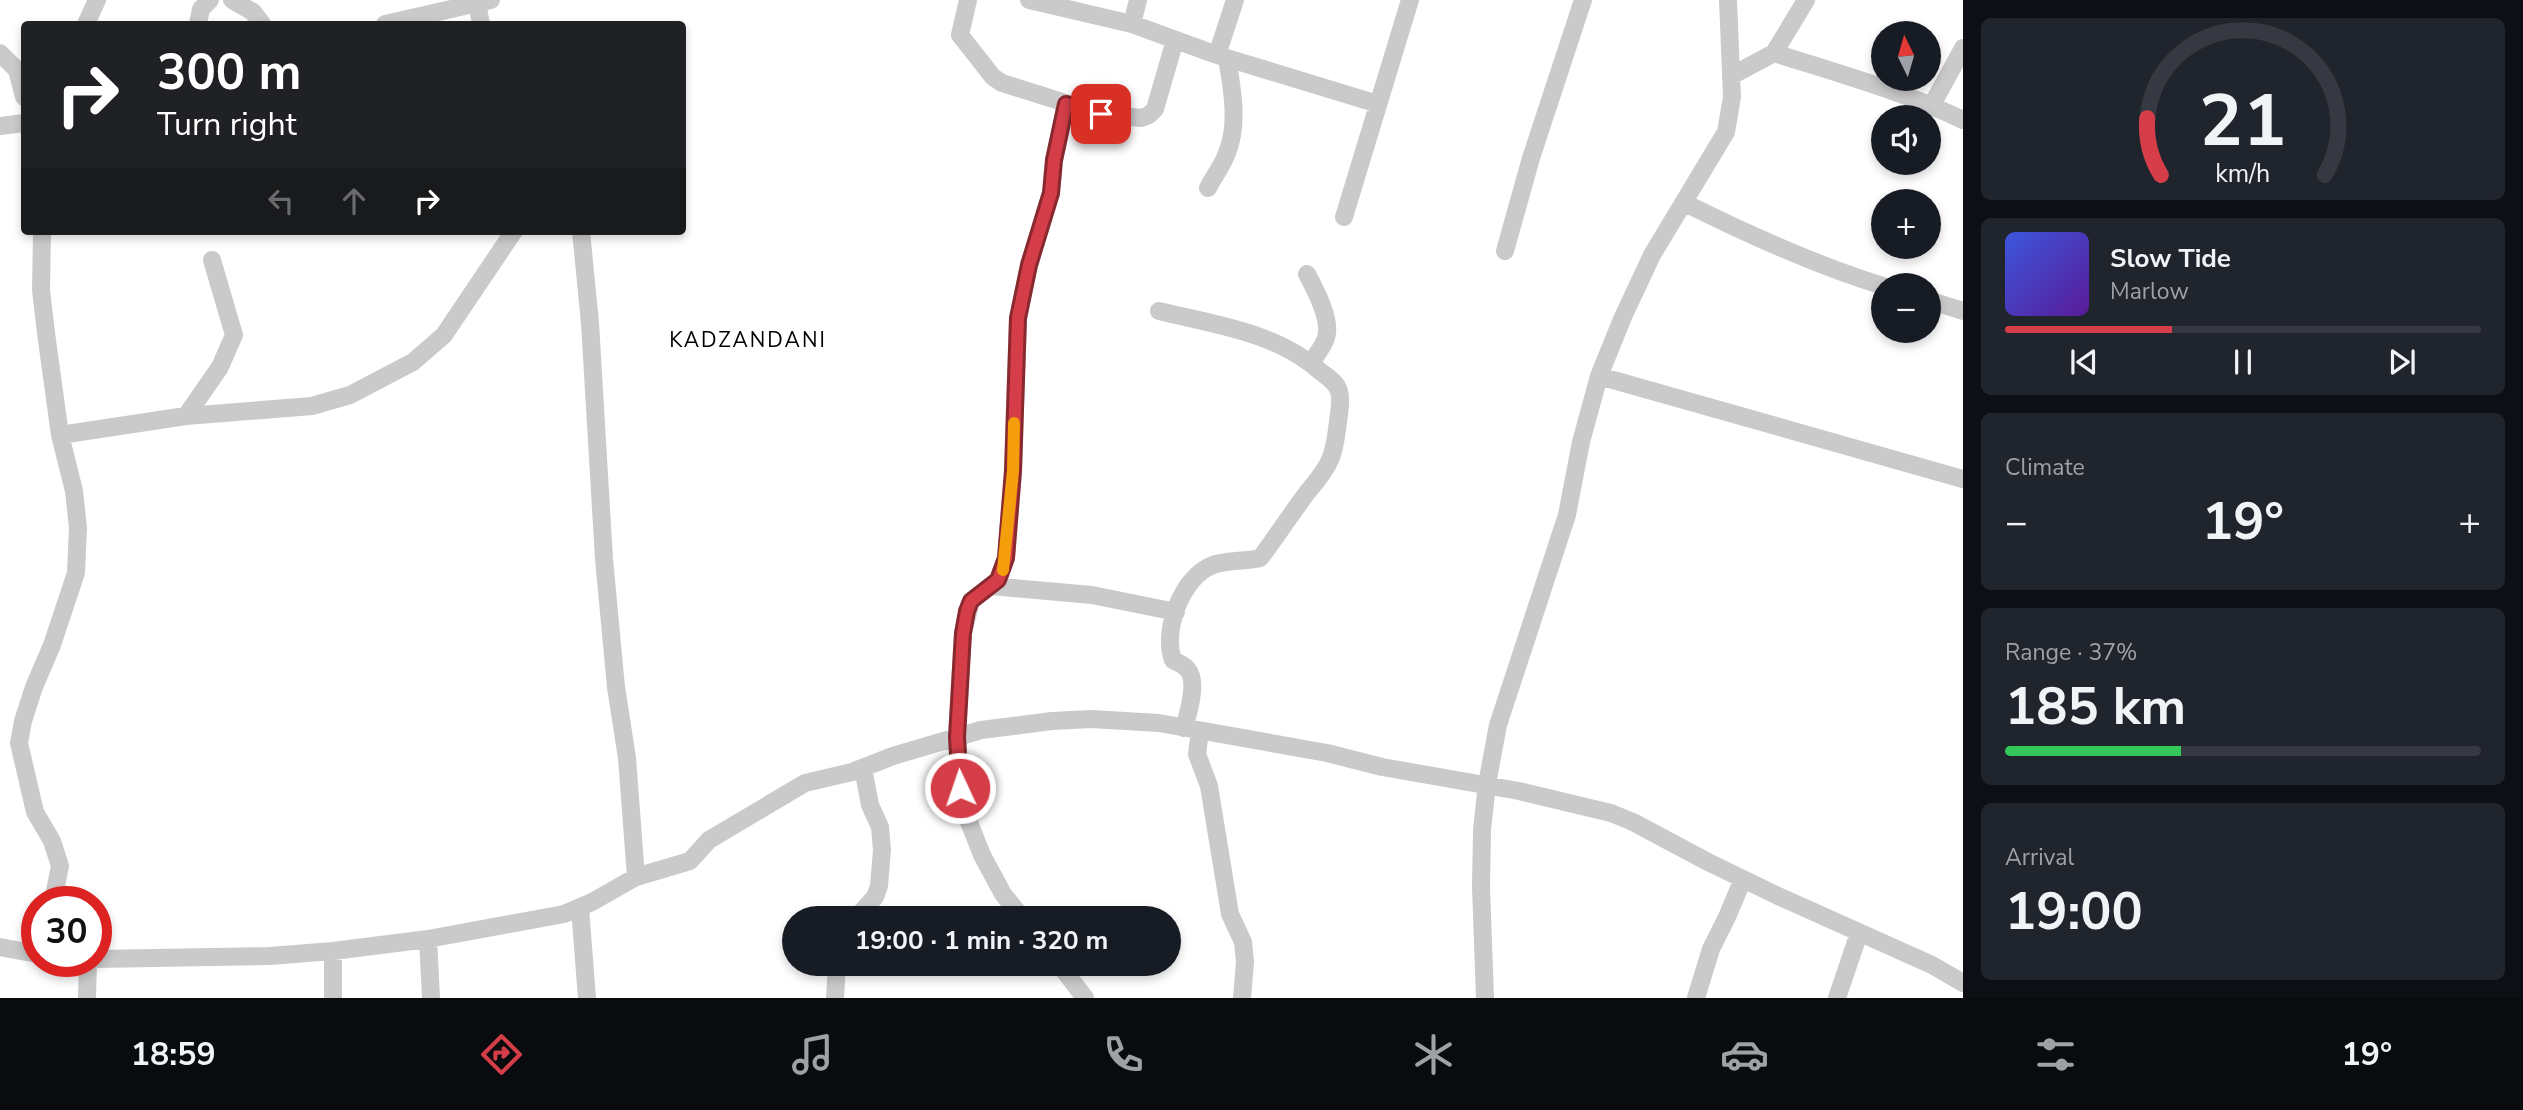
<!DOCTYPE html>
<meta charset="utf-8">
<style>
body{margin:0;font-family:"Nunito Sans",sans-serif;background:#20242c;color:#f1f3f6;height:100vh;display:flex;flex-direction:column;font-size:26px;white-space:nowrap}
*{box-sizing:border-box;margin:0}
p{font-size:23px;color:#9ea1a6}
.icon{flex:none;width:38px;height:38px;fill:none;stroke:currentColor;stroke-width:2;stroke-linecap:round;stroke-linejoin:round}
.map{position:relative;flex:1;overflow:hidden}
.sheet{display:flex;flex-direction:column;gap:18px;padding:18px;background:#0d0f14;width:560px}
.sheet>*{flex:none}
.banner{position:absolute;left:21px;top:21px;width:665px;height:214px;border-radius:7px;box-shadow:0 4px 10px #0003;background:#202124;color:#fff;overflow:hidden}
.needle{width:46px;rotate:355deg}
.fabs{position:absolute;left:1871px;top:21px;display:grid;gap:14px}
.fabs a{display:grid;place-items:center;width:70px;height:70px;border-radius:50%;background:#171b24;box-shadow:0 4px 10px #0003;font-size:35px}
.speed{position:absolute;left:21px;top:886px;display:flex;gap:14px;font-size:35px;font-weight:700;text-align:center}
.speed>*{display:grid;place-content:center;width:91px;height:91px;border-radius:50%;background:#171b24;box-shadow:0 4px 10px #0003;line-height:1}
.speed .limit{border:10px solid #d22;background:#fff;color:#111}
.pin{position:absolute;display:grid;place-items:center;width:60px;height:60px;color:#fff;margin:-30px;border-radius:14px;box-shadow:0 4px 10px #0006}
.me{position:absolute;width:77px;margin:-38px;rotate:357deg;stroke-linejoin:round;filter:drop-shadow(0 0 5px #0008)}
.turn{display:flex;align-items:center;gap:24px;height:147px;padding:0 21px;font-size:32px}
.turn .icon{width:91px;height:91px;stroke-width:2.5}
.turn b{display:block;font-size:49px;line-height:60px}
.lanes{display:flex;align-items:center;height:66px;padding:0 21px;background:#0003;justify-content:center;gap:35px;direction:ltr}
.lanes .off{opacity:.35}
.big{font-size:52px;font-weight:700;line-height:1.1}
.sheet .card{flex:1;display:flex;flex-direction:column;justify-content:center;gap:10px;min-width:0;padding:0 24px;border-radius:10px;background:#20242c}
.sheet .dial{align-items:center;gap:0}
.dial svg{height:182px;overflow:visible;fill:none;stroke:#363941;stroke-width:7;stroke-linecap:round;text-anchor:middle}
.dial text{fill:#f1f3f6;stroke:none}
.song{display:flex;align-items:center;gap:21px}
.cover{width:84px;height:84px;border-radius:10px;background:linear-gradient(135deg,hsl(230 70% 55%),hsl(270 70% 35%))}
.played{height:7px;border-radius:4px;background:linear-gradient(90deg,#d53e48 35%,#363941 35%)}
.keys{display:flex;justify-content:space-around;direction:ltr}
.heat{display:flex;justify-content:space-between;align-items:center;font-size:38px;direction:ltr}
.charge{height:10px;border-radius:5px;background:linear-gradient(90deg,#34c759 37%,#363941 0)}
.trip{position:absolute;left:782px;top:906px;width:399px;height:70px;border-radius:35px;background:#171b24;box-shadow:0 4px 10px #0003;font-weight:700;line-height:70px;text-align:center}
.dock{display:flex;height:112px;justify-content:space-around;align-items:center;background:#090b0e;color:#9ea1a6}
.dock .icon{width:49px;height:49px}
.dock .on{color:#d53e48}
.dock b{font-size:32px;color:#f1f3f6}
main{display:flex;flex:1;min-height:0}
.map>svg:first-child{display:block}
</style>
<main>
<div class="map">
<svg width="1963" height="998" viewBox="0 0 1963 998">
<rect width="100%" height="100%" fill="#fff"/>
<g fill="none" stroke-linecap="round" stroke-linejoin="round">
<path stroke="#cacaca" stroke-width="18" d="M232,0L253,12L262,24
M968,0L960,35L993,77L1002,83L1101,114L1141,118L1149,115L1155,109L1175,40
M1029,0L1132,24L1217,55L1378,104
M477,3L481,24
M86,24L97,0
M198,24L201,9L210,0
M385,24L491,0
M1132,24L1138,0
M0,53L17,70L24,97
M1774,53C1837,73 1902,91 1963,120
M1217,55L1235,0
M1731,76L1774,53L1806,0
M1932,105L1963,48
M0,126L24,123
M1208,188C1214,176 1223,165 1227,153C1239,124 1232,88 1227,58
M1685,203C1749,235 1815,265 1883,286
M1344,217L1410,0
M42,231L41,290L46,333L60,435L74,491L78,528L76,573L52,645L34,687L23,721L19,743L35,812L52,841L60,866L53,901
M581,231L590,323L604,559L616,687L627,758L636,877
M1505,251L1531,158L1583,0
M1307,274C1315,289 1332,320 1326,338C1323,347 1316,355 1311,363
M1928,300L1963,311
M1159,311C1216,325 1276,332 1321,372C1328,377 1336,382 1339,391C1342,401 1339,412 1338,422C1334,455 1332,463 1310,489C1301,499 1264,555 1260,558C1253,561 1225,560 1213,565C1182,576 1162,631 1173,660C1178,663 1185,665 1188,670C1198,682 1188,714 1184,728
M1599,376L1963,479
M186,416L220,367L234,335L212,260
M60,435L186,416L312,406L350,395L413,362L444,335L514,231
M991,586L1092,595L1176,612
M1200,731L1197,754L1209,786L1230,914L1243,942L1245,962L1242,998
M580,908L587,998
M855,919L875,897L879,886L882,850L880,827L870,805L863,768
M1023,919L1003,894L982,855L967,817L960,788L957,737L963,633L971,601L998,580L1006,558L1013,471L1018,319L1029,265L1051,193L1054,161L1066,104
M428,939L431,998
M0,947L37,954
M333,951V998
M96,959L270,956L333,951L428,939L564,914L592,902L636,877L690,861L709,840L805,783L852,772L893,756L981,730L1052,721L1091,719L1159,723L1327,753L1382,767L1519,791L1611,813L1633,822L1708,862L1778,896L1932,965L1963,983
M1059,964L1085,998
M87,998L88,961
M835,998L837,964
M1485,998L1481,887L1482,830L1487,784L1498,725L1567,515L1581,442L1599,376L1623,317L1652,255L1726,132L1732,97L1728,0
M1696,998L1711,949L1727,917L1743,879
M1837,998L1859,933"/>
</g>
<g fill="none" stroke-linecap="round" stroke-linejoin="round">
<g stroke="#8a282f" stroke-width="18">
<path id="route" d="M960,788L957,737L963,633L967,611L971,601L998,580L1006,558L1013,471L1018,318L1029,265L1051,193L1054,160L1066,104L1101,114"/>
</g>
<use href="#route" stroke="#d53e48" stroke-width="12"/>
<path stroke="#f59e0b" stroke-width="12" d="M1003,570L1013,471L1014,423"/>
</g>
<g text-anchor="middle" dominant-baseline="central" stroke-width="7" stroke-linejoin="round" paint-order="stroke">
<g font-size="21" letter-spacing="2" fill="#000" stroke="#fff">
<text x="748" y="340">KADZANDANI</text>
</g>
</g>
</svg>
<div class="fabs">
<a><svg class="needle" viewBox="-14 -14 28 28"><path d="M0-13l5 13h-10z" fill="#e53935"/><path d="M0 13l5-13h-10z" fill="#9ea1a6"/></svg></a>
<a><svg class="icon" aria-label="sound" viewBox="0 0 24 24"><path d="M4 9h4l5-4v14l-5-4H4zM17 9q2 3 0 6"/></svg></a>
<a>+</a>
<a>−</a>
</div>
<div class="speed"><div class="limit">30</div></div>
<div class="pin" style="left:1101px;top:114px;background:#d93025"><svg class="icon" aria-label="arrive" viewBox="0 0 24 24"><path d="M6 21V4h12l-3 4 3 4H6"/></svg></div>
<svg class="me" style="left:960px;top:788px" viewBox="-20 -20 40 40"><circle r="17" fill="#d53e48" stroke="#fff" stroke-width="3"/><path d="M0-11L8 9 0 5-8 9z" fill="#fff"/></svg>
<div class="trip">19:00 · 1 min · 320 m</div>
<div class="banner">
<div class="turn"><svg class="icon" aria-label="right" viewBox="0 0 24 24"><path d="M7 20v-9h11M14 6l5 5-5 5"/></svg><div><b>300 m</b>Turn right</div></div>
<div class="lanes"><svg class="icon off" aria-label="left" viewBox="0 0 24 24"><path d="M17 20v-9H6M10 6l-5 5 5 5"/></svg><svg class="icon off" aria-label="ahead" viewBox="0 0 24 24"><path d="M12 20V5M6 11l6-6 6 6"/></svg><svg class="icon" aria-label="right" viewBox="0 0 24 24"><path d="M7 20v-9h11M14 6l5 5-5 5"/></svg></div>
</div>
</div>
<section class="sheet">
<div class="card dial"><svg viewBox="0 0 100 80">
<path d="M14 69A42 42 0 1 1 86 69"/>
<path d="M14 69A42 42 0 0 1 8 44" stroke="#d53e48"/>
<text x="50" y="56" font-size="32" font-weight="700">21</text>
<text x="50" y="72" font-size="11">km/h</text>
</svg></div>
<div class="card">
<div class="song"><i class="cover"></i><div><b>Slow Tide</b><p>Marlow</p></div></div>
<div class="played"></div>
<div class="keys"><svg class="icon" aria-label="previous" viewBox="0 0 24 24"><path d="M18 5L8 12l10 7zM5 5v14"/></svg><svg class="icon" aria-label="pause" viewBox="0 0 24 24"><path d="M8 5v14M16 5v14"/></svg><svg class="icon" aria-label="next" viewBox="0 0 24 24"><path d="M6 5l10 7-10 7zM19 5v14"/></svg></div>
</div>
<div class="card"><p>Climate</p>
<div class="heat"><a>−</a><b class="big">19°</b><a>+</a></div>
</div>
<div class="card"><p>Range · 37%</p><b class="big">185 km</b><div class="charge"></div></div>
<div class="card"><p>Arrival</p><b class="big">19:00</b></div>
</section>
</main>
<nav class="dock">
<b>18:59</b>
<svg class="icon on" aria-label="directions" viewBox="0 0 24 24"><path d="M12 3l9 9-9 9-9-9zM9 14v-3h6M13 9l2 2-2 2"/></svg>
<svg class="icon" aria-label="music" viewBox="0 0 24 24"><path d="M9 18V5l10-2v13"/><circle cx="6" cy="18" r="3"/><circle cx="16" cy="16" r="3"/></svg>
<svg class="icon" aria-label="phone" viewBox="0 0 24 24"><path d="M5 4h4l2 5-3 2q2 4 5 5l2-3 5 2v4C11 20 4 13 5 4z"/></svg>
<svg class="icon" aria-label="climate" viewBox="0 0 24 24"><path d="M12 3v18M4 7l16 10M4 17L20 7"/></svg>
<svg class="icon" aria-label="car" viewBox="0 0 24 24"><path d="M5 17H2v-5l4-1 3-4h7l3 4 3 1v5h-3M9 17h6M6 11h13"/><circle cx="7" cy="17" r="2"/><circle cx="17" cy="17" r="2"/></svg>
<svg class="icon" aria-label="filters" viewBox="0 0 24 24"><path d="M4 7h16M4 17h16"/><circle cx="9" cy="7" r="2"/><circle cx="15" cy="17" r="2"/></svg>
<b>19°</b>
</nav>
